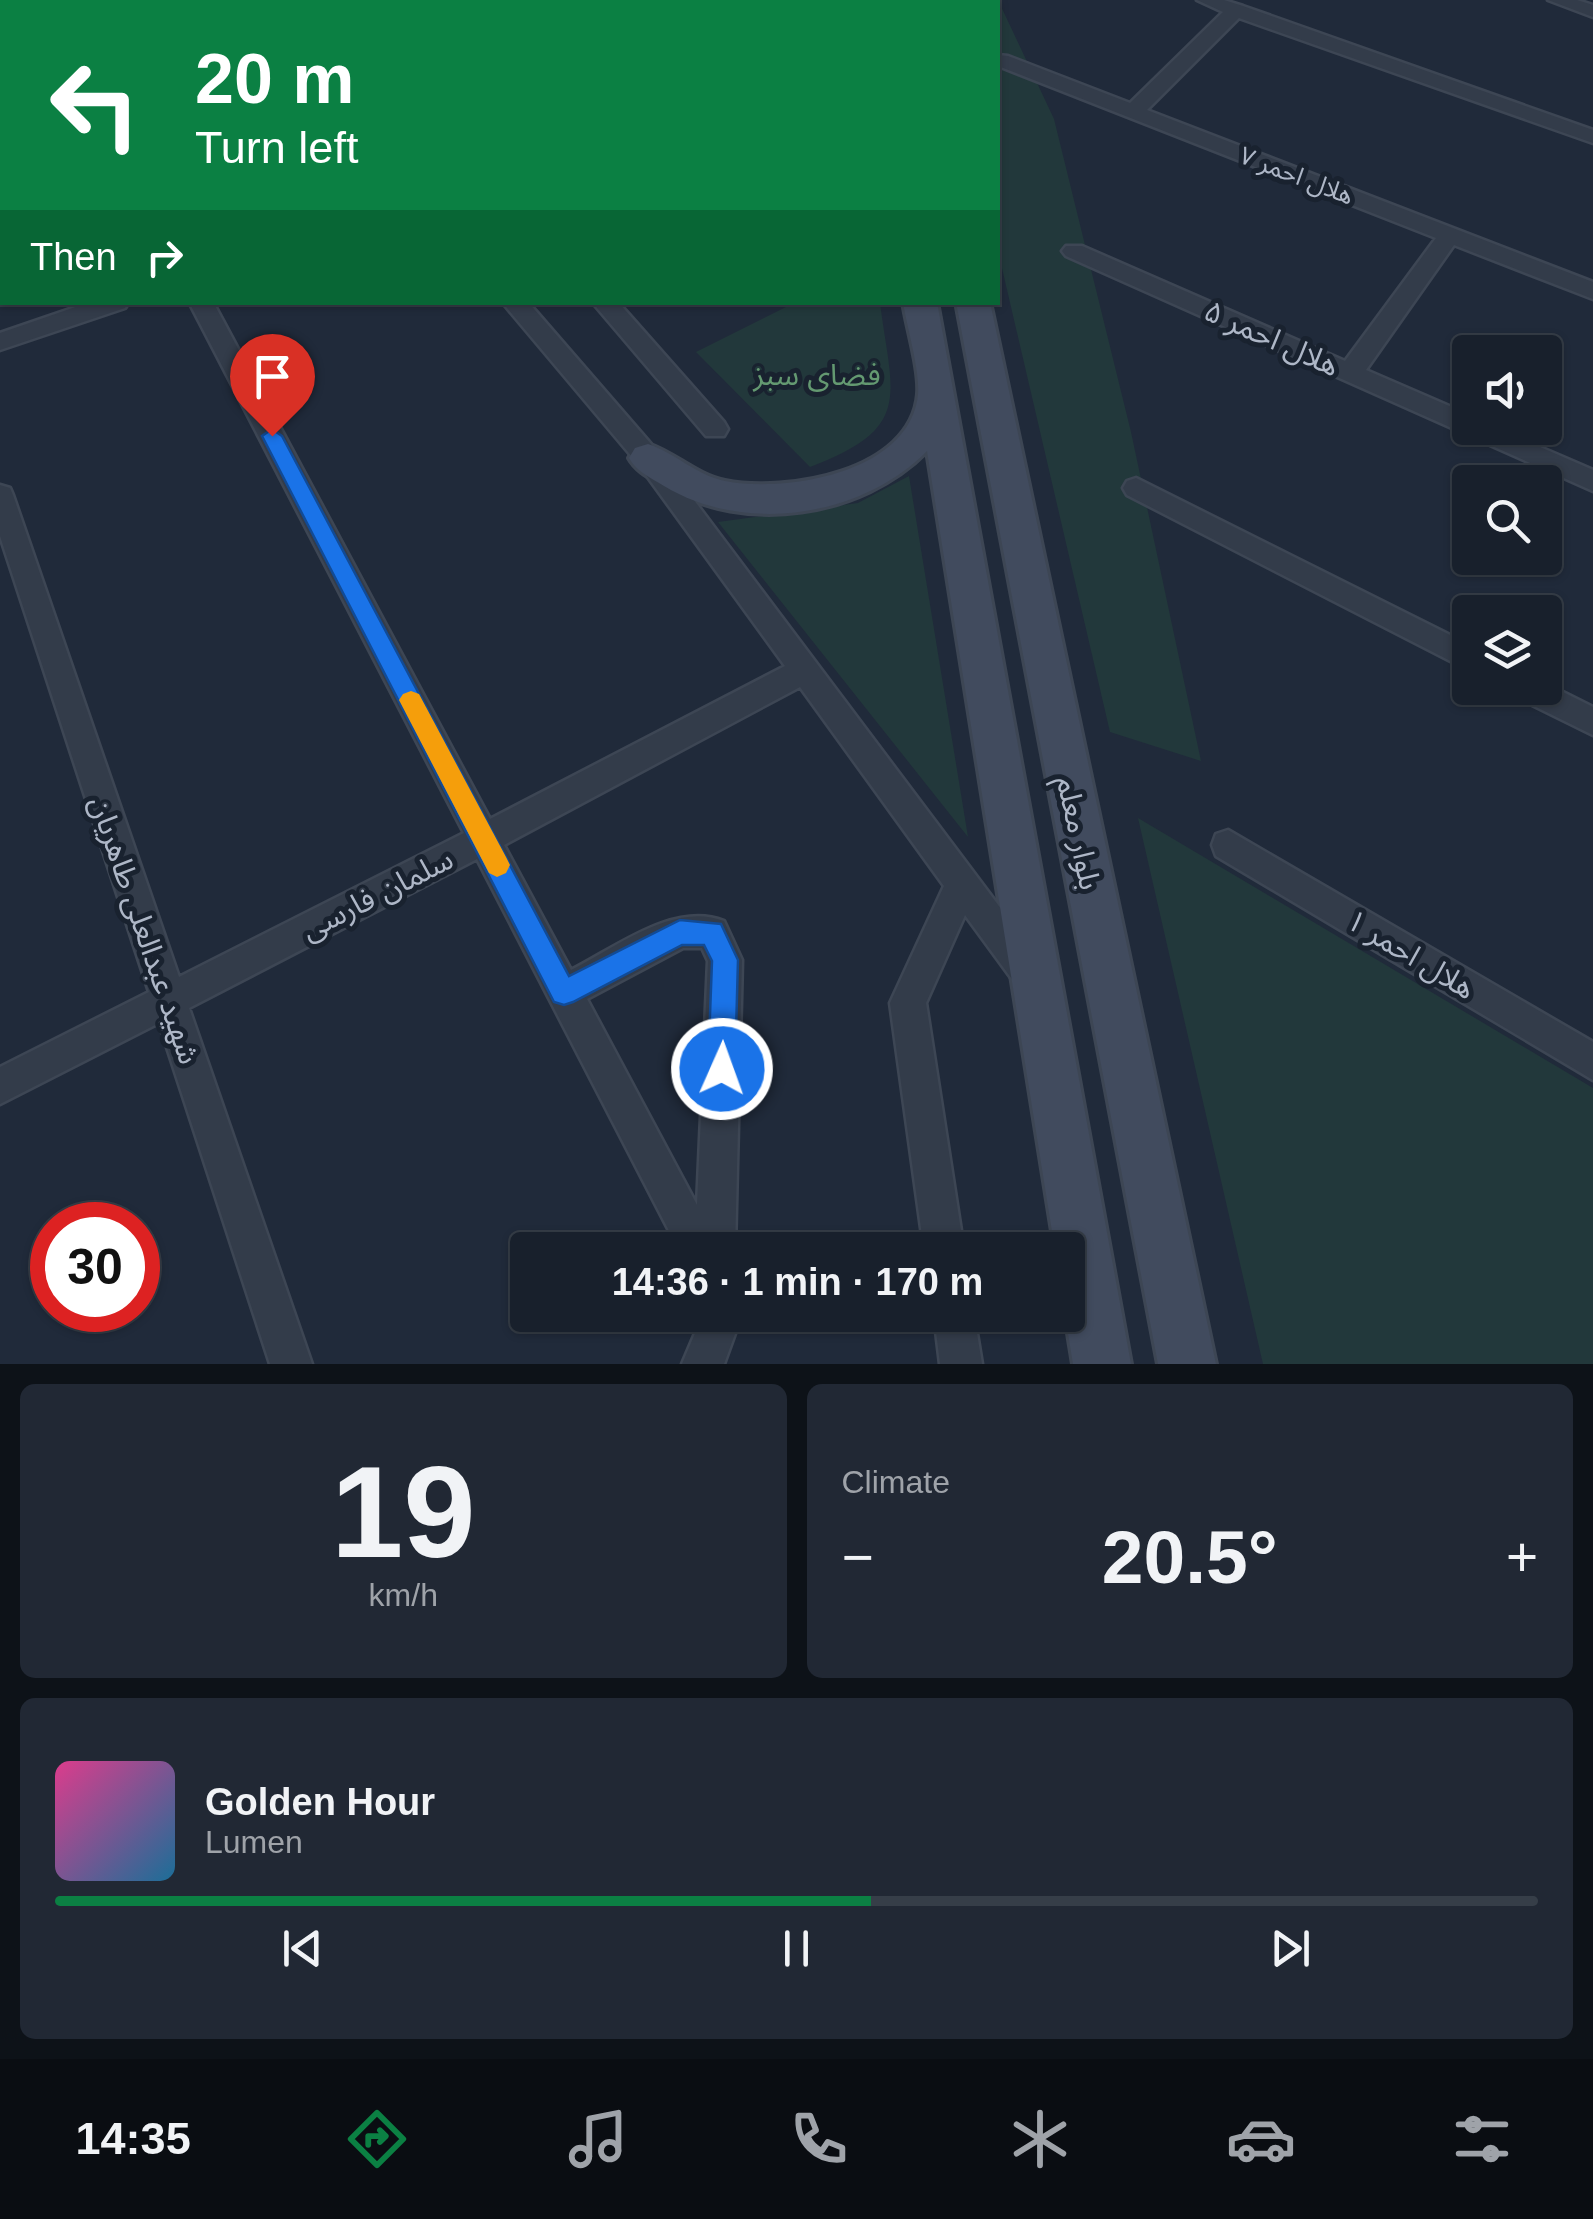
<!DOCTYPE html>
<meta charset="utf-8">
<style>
body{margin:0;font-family:Arial,"Noto Sans Arabic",sans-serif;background:#212834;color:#f1f3f6;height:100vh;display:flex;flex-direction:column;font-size:38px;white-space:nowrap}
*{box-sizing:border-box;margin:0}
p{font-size:32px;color:#9fa3a9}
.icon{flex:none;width:55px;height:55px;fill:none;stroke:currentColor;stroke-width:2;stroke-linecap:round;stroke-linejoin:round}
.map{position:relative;height:1364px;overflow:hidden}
.panel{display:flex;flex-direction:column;gap:20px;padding:20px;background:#0d1218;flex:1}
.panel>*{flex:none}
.top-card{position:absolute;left:0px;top:0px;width:1000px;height:305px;box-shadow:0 2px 8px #0004,0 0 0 2px #363e48;background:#0b8043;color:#fff;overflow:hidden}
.tools{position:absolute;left:1452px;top:335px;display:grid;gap:20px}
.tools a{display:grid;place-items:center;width:110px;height:110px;border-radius:10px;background:#18202c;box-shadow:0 2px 8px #0004,0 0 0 2px #363e48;font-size:50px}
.speed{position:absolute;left:30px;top:1202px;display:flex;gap:20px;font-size:50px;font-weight:700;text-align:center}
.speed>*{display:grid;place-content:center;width:130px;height:130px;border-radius:50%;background:#18202c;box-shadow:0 2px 8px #0004,0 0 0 2px #363e48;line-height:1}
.speed .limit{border:15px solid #d22;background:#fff;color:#111}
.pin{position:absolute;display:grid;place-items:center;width:85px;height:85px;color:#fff;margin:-102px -42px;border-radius:50% 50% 50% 0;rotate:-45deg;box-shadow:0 0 10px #0007}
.pin .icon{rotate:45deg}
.me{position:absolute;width:110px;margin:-55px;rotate:2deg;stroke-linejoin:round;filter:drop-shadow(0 0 8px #0008)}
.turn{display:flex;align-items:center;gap:35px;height:210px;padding:0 30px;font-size:45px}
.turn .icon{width:130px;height:130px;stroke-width:2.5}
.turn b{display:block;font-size:70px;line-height:85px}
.then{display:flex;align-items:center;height:95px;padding:0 30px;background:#0003;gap:20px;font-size:38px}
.big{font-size:75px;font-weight:800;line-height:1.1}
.panel .widget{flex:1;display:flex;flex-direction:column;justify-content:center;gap:15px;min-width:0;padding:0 35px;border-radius:15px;background:#212834}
.panel .dial{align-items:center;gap:0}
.dial b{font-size:130px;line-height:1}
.song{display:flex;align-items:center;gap:30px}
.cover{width:120px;height:120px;border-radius:15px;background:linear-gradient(135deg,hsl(330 70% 55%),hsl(200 70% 35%))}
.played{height:10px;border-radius:5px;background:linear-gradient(90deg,#0b8043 55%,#363e48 55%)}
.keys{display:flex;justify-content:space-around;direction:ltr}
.heat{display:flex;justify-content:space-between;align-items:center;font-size:55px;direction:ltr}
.panel .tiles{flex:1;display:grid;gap:20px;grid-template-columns:1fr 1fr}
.widget:last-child{grid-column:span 2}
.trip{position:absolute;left:510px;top:1232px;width:575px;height:100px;border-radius:10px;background:#18202c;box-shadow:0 2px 8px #0004,0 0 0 2px #363e48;font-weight:800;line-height:100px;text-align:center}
.tab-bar{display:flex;height:160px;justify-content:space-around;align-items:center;background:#0a0d12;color:#9fa3a9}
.tab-bar .icon{width:70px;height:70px}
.tab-bar .current{color:#0b8043}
.tab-bar b{font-size:45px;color:#f1f3f6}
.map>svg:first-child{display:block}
</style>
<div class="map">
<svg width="1593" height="1364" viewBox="0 0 1593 1364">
<rect width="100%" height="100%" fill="#202a3a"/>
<path fill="#22383b" d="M939,0H998L1054,119L1131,432L1201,761L1110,732L998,251V2Z
M796,302L880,303C892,396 914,428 810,467L696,352Z
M909,476L968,837L718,522L858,503Z
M1138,818L1593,1088V1364H1263Z"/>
<path fill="#465365" stroke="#566274" stroke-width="2.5" d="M172,0H223L225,2H173Z"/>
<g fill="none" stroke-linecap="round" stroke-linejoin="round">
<g stroke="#3d4654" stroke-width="5">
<path id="street" d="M127,0H146L148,2H128Z
M244,0H263L265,2H245Z
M318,0H338L340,2H319Z
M561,0H581L583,2H562Z
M796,0H816L818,2H797Z
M1197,0H1224L1243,6L1593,130V143L1239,18L1147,110L1593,282V299L1454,245L1366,370L1470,415V428H1496L1593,470V491L1066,256L1062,251L1066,246H1082L1345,361L1436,238L998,66V55L1008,56L1130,103L1223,12Z
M1548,0H1577L1593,5V17Z
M0,186L2,187V206L0,205Z
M90,302H129L125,308L0,350V333Z
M189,302H213L490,819L785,666L639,465L502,302H528L657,451L1041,962L1046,974L1041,986L1029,991L1017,986L965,915L926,1003L964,1250H924L890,1003L944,886L800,687L504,845L571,970C615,948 674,901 724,921L742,960L735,1250H679L477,859L189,1008L312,1364H270L159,1023L0,1104V1067L149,992L0,536V485L10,488L13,495L179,977L464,833ZM683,948H702L708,961L697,1205L587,999Z
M592,302H618L724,422L728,429L724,436H706Z
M1136,478L1470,645V671L1127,495L1123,488L1127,481Z
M1545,683L1593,707V735L1516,697L1512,688H1545Z
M1228,830L1593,1042V1080L1216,856L1212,845L1216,834Z
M696,1315H736V1331L724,1364H682L696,1331Z
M934,1315H974L982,1364H940Z"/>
</g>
<g stroke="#3d4654" stroke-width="6">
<path id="secondary" d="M855,0H881L882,2H856Z
M895,0H921V2H895Z
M903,302H937L1131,1364H1073L1065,1315L1068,1250H1055L927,451C862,517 745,535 664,486C651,478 637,472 629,458L635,448L648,444C675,453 696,475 725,481C785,493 911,473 918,394C920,370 907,328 903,302Z
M956,302H990L1216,1364H1158Z"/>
</g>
<use href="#street" fill="#333c4a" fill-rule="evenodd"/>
<use href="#secondary" fill="#414b5e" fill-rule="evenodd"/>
</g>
<path fill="#1a73e8" stroke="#114b97" stroke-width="2.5" d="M272,429L282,436L569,976L680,920L721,924L738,960L735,1069L731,1079L722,1083L712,1079L708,1069L712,961L704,945H682L573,1002L564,1005L554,1002L262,436Z"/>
<path fill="#f59e0b" d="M411,691L419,694L506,857L510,865L506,873L497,877L489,873L399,700L403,694Z"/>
<g text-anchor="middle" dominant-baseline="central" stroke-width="10" stroke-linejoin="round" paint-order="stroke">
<g font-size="25" fill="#aeb7c7" stroke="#19222f">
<text transform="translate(1297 175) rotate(21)">هلال احمر ۷</text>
</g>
<g font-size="30" fill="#aeb7c7" stroke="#19222f">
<text transform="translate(1272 338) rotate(24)">هلال احمر ۵</text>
<text transform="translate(1079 833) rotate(78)">بلوار معلم</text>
<text transform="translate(377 894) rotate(-27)">سلمان فارسی</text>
<text transform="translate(145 930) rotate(71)">شهید عبدالعلی طاهریان</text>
<text transform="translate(1411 954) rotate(31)">هلال احمر ۱</text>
</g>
<g font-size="30" fill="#649971" stroke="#19222f">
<text x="817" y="374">فضای سبز</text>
</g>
</g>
</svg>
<div class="tools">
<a><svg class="icon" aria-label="sound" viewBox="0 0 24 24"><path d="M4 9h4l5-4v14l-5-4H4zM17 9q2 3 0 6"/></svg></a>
<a><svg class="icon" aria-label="search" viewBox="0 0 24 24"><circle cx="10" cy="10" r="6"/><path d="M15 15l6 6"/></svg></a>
<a><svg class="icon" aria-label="layers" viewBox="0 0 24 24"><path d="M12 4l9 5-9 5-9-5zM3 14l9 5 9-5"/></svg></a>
</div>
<div class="speed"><div class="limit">30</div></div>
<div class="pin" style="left:272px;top:436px;background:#d93025"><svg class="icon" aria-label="arrive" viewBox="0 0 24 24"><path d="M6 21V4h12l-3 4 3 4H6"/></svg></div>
<svg class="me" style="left:722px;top:1069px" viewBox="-20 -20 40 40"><circle r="17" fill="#1a73e8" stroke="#fff" stroke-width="3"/><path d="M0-11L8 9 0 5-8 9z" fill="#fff"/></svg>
<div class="trip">14:36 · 1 min · 170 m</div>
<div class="top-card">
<div class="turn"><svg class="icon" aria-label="left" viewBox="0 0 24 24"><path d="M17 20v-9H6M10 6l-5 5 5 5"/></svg><div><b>20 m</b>Turn left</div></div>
<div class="then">Then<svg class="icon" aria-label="right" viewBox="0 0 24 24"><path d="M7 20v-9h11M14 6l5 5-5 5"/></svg></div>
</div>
</div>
<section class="panel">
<div class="tiles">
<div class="widget dial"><b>19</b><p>km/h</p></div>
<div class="widget"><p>Climate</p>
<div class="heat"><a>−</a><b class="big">20.5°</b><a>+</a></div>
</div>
<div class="widget">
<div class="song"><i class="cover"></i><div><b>Golden Hour</b><p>Lumen</p></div></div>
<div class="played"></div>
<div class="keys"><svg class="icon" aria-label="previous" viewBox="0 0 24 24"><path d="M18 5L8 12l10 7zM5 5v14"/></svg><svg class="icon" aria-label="pause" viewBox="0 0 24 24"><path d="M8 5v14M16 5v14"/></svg><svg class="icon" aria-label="next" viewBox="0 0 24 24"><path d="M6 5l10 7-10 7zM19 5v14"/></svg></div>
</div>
</div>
</section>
<nav class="tab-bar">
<b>14:35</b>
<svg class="icon current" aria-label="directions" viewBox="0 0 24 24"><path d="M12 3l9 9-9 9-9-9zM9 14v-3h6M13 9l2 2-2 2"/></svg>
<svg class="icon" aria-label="music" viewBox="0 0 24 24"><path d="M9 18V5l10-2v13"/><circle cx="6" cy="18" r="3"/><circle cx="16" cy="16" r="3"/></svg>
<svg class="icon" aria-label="phone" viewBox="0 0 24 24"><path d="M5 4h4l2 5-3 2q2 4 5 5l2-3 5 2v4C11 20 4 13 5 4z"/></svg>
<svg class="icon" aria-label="climate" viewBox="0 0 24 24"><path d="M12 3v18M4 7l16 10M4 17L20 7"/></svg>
<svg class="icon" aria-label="car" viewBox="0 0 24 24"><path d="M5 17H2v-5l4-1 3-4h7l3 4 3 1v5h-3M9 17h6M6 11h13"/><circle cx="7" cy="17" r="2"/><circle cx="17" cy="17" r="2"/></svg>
<svg class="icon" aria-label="filters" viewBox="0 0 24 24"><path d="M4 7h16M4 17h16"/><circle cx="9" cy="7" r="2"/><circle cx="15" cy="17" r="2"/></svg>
</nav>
